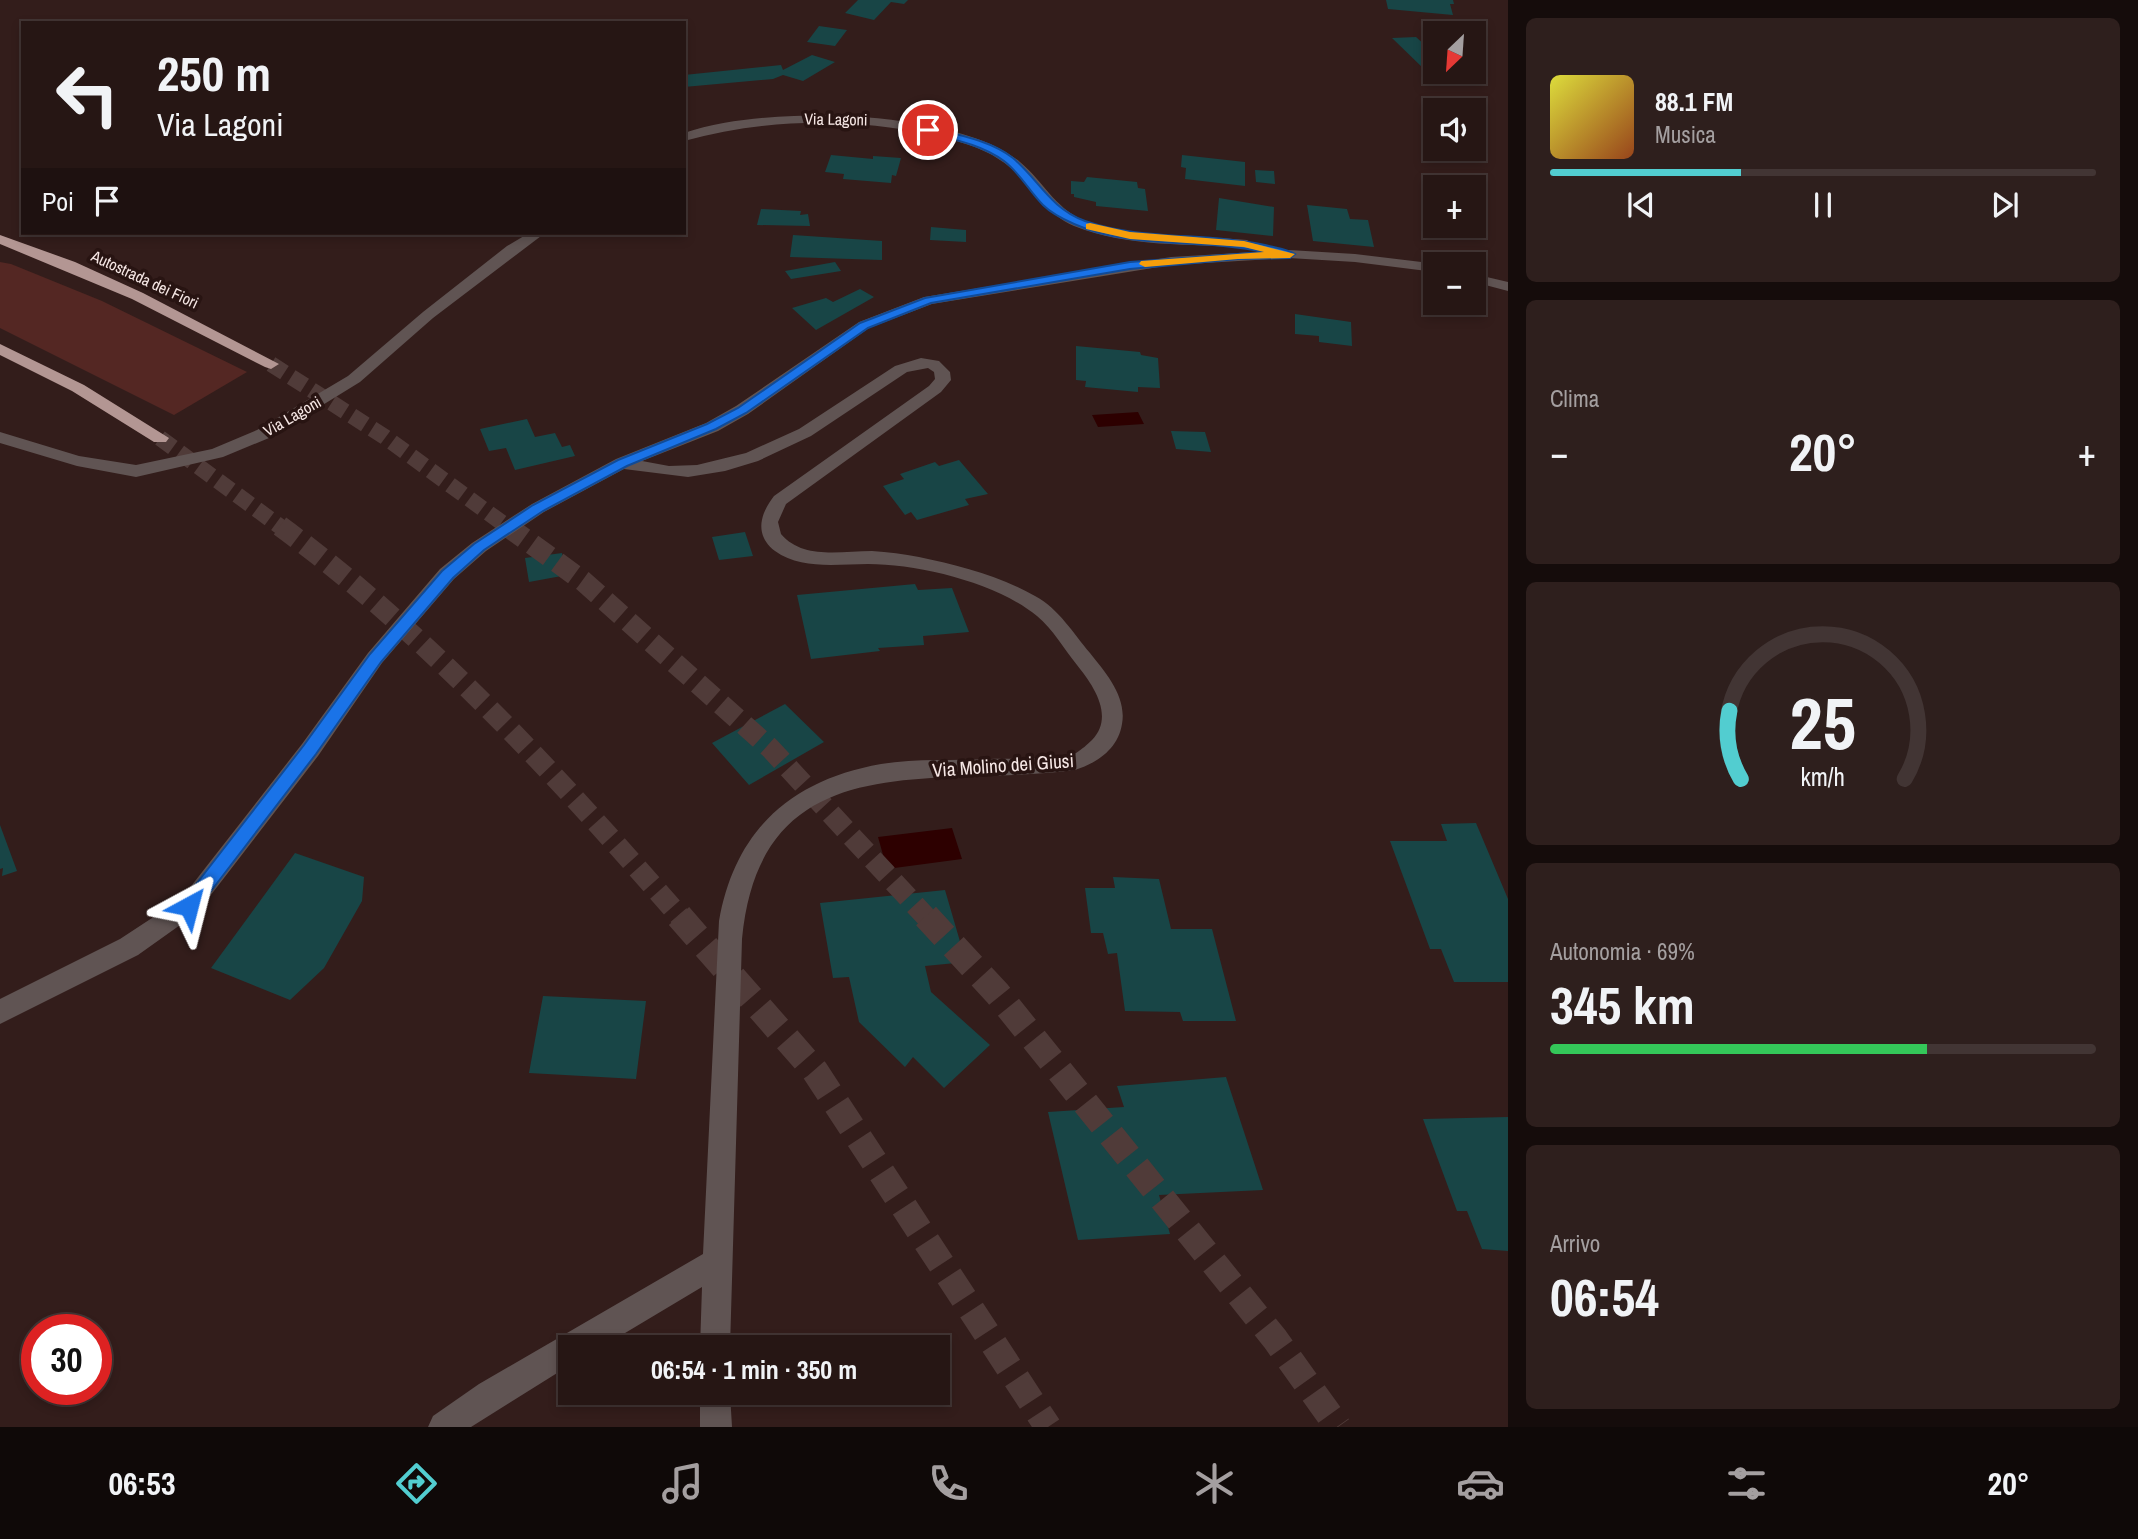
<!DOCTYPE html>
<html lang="it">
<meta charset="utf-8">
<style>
body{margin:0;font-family:"Archivo Narrow",sans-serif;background:#2e1f1d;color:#f1f3f6;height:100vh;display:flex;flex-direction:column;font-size:26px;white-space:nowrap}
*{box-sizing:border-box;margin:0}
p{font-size:23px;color:#a49fa0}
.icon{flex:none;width:38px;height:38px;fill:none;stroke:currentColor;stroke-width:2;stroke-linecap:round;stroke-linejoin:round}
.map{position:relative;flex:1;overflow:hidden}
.side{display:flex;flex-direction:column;gap:18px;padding:18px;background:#150c0b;width:630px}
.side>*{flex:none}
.guide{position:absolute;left:21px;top:21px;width:665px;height:214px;border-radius:0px;box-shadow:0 4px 10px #0003,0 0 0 2px #423534;background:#261614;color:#f1f3f6;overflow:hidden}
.needle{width:46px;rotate:205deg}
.buttons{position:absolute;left:1423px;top:21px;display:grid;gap:14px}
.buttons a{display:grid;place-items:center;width:63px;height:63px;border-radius:0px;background:#261614;box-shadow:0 4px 10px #0003,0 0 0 2px #423534;font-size:35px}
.speed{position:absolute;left:21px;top:1314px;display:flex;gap:14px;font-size:35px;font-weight:700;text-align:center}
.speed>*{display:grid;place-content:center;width:91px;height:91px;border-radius:50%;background:#261614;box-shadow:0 4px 10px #0003,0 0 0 2px #423534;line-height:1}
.speed .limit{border:10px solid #d22;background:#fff;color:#111}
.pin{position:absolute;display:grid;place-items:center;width:60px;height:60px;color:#fff;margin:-30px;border:4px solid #fff;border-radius:50%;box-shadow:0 2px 7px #0007}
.me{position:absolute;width:77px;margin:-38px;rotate:38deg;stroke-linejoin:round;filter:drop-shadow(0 0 5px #0008)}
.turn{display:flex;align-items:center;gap:24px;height:147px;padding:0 21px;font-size:32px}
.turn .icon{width:91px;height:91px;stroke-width:2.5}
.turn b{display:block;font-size:49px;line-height:60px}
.then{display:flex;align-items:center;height:66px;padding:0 21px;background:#0003;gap:14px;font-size:26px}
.big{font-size:52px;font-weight:800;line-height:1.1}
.side .widget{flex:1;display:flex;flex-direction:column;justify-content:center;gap:10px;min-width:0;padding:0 24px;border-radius:10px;background:#2e1f1d}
.side .dial{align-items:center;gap:0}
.dial svg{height:182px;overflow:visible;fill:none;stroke:#423534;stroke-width:7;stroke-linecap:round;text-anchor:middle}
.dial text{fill:#f1f3f6;stroke:none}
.song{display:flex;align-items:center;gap:21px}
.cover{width:84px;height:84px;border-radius:10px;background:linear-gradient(135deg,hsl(60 70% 55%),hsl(20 70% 35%))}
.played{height:7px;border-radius:4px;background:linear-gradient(90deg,#52cdd0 35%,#423534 35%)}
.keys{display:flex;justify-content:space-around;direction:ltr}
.heat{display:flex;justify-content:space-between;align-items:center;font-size:38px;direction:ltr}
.charge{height:10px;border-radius:5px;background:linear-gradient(90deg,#34c759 69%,#423534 0)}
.trip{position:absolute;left:558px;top:1335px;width:392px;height:70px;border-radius:0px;background:#261614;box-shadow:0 4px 10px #0003,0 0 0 2px #423534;font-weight:800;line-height:70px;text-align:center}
.menu{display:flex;height:112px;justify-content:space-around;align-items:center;background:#0f0908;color:#a49fa0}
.menu .icon{width:49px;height:49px}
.menu .selected{color:#52cdd0}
.menu b{font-size:32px;color:#f1f3f6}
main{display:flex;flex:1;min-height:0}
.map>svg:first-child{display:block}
</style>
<main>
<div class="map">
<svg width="1508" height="1427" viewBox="0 0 1508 1427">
<rect width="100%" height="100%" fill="#331d1b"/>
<path fill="#542723" d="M0,262L11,264L102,301L247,372L174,415L0,328Z"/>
<path fill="#2d0000" d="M1138,412L1144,424L1098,427L1092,415Z
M952,828L962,859L887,869L878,837Z"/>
<path fill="#184546" d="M858,0H908L904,4L891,2L874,20L845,13Z
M1386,0H1453L1454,4H1450L1453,15L1388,9Z
M819,26L847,30L835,46L807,42Z
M1416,37L1435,54V68L1424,69L1392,38Z
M812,55L835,62L803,81L783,75L773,79L684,87V75L781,65L783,70Z
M831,155L873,159V156L901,158L896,176L892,175L891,183L843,179L844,174L825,172Z
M1182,155L1245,162V186L1185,179L1186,168L1181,167Z
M1255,170L1274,171L1275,184L1256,182Z
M1087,177L1137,182L1138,188L1145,189L1148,211L1096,206V202L1074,197V194H1071V181L1084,182Z
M1219,198L1274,207L1273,236L1216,230Z
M1307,205L1347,209L1350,219L1368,220L1374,247L1313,241Z
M761,209L801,211L800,215L808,214L810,226L757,225Z
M931,227L966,230V242L930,240Z
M793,235L882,241V260L790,257Z
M835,262L841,271L791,279L785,271Z
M860,289L874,297L816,330L792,308L826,298L833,302Z
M1295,314L1351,322L1352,346L1319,342V336L1295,334Z
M1076,346L1140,352L1141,355L1158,358L1160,388L1138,387V392L1085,387L1086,381L1076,380Z
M527,419L535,437L555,433L562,447L570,445L575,456L515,470L506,448L489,451L480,429Z
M1171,431L1205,432L1211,452L1176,449Z
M959,460L988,494L965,499L969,505L917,520L911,512L905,515L883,486L904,479L900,474L935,462L939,466Z
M745,532L753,556L719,560L712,537Z
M562,553L567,575L529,582L525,558Z
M915,584L918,590L952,588L969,632L923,636L924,645L878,648L880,651L811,659L797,595Z
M785,704L824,742L749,785L712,743Z
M1476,823L1508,899V982H1454L1441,949H1430L1390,841H1447L1441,824Z
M0,825L17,871L2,876L3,868L0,869Z
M295,853L364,877L362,901L324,968L290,1000L211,968Z
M1113,877L1159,879L1171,929H1212L1236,1021H1183L1180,1012L1125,1011L1117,953L1108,954L1103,933H1091L1085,888H1115Z
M945,890L966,962L925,966L931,992L990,1045L944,1088L913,1057L905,1067L859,1022L849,977L833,978L820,903Z
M543,996L646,1001L636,1079L529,1073Z
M1226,1077L1263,1190L1159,1195L1170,1234L1078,1240L1048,1112L1124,1107L1117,1086Z
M1508,1117V1251L1482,1249L1467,1211H1457L1423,1119Z"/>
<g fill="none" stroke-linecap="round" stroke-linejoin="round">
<path stroke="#503b39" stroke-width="16" stroke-dasharray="16 8" stroke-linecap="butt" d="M271,364L385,437L509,528
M160,438L282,528"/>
<path stroke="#503b39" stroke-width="21" stroke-dasharray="21 10" stroke-linecap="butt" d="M280,526C430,636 559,778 681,918
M507,526L583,581L770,748L927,918"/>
<path stroke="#503b39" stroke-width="27" stroke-dasharray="27 14" stroke-linecap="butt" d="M679,916L815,1071L1048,1427
M926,916L997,993L1275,1339L1338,1427"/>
<path fill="#605453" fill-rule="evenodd" d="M825,115C879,116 978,126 1020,162C1043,181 1054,207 1083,220C1133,241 1194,235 1247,240L1254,244L1247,248C1190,243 1128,248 1074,226C1041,212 1029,178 1000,160C980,146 954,140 931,135C849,117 765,119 684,141V133C729,118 779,116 825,115Z
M529,233H545L433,318L360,382L269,438L223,457L136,477L77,466L0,443V432L79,456L136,465L212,449L257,430L348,376L423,312L507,246Z
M1289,250L1355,254L1438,264H1435V272L1355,262L1289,258L1171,265L932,304L869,328L748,414L718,431L642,461L669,466L697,465L746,453L799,429L895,366L921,358L939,361L950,372L951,380L941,392L786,504L778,522L781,534C803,560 841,551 872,551C888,552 904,554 919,557C958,565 1000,576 1035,596C1059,609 1073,633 1090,653C1106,673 1127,697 1122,724C1118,749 1097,763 1075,770C934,789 761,740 742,939L730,1348H700L702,1287L600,1348H570V1365L471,1427H428L433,1416L479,1384L703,1254L719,921C735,830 791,780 881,764C917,758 955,761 991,759C1015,758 1054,761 1076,753C1081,750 1088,744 1092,740C1115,716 1093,685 1077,665C1064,649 1053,629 1037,616C997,583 919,564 868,564C837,564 801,570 775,551C754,535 760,514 774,496L929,386L935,379L934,372L928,368L907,372L811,436L758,461L725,471L688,477L624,469L544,512L486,551L454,579L382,663L318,756L197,913L138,955L0,1024V999L120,939L181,899L302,744L368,653L440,569L472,543L532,504L616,459L706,423L736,406L859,322L924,297L1171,257Z
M1474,274L1508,282V291L1474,282Z
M700,1393H730L732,1427H700Z"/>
<path fill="#b39693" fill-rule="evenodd" d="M0,235L75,262L143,293L279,364L271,369L265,367L132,299L0,244Z
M0,344L84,385L169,438L166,442H154L72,391L0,355Z"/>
</g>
<path fill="#1a73e8" stroke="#114b97" stroke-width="2" d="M928,127C955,134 990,140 1013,158C1039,180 1050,208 1085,221C1142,241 1206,232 1265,245C1275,248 1287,249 1295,254L1290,258L1238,259L1130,269L931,303L868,328L746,413L716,429L627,466L543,511L484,550L453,578L381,662L316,754L195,912L189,914L183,912L180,906L183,901L304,745L370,654L442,571L474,544L533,505L618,460L707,424L738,408L860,323L925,298L1130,262L1264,252C1203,238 1132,250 1074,224C1065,220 1050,212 1043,205C1029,191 1020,173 1004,161C981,144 951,139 924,132V128Z"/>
<path fill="#f59e0b" d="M1090,223L1130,232L1244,241L1295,254L1290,258L1238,259L1145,267L1139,264L1141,261L1264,252L1244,247L1130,239L1086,229V224Z"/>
<g text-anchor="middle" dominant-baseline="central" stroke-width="7" stroke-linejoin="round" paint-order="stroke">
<g font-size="16" fill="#f6e7e5" stroke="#281412">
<text transform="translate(836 119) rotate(1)">Via Lagoni</text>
<text transform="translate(145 279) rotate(25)">Autostrada dei Fiori</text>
<text transform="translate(292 416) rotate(-30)">Via Lagoni</text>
</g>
<g font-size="19" fill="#f6e7e5" stroke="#281412">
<text transform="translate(1003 765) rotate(-4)">Via Molino dei Giusi</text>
</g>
</g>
</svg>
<div class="buttons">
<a><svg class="needle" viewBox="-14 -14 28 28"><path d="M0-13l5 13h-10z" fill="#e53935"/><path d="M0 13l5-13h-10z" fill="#a49fa0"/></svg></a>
<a><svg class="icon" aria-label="sound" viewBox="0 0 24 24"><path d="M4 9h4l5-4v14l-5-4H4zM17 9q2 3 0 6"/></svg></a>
<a>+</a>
<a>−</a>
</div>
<div class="speed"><div class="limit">30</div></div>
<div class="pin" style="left:928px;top:130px;background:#d93025"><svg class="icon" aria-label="arrive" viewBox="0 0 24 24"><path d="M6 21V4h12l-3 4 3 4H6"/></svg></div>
<svg class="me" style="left:189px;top:906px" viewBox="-20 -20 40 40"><path d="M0-17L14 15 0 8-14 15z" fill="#1a73e8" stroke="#fff" stroke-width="4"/></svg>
<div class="trip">06:54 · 1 min · 350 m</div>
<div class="guide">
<div class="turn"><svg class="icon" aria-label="left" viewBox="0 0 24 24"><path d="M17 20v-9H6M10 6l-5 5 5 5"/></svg><div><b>250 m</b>Via Lagoni</div></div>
<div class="then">Poi<svg class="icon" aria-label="arrive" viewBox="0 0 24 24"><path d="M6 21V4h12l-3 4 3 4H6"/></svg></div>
</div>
</div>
<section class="side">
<div class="widget">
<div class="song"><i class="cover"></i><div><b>88.1 FM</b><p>Musica</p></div></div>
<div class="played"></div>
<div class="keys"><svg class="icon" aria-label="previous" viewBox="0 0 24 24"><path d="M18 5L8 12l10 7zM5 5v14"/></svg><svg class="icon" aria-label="pause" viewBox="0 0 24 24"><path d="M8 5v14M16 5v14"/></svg><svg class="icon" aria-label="next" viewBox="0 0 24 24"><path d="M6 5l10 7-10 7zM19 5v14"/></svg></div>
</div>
<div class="widget"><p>Clima</p>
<div class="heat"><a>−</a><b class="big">20°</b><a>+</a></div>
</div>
<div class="widget dial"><svg viewBox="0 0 100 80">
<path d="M14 69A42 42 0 1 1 86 69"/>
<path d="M14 69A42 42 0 0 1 9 39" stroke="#52cdd0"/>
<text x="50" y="56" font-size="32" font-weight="700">25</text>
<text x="50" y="72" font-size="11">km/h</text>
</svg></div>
<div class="widget"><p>Autonomia · 69%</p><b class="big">345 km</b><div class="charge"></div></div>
<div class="widget"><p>Arrivo</p><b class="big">06:54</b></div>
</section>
</main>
<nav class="menu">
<b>06:53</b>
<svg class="icon selected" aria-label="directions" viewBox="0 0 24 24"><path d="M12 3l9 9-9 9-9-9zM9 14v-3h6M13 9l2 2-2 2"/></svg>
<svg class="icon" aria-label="music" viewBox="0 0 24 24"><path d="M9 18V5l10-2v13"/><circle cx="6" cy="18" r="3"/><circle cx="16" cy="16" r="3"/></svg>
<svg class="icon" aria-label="phone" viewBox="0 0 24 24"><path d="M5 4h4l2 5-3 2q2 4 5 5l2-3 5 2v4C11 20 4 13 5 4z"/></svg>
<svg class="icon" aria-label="climate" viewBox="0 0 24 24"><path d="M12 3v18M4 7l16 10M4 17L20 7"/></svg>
<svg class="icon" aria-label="car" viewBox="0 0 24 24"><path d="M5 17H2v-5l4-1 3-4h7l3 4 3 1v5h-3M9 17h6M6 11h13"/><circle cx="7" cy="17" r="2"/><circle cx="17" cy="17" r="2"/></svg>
<svg class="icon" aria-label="filters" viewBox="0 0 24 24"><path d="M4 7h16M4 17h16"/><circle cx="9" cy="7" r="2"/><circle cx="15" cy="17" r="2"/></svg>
<b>20°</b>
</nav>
